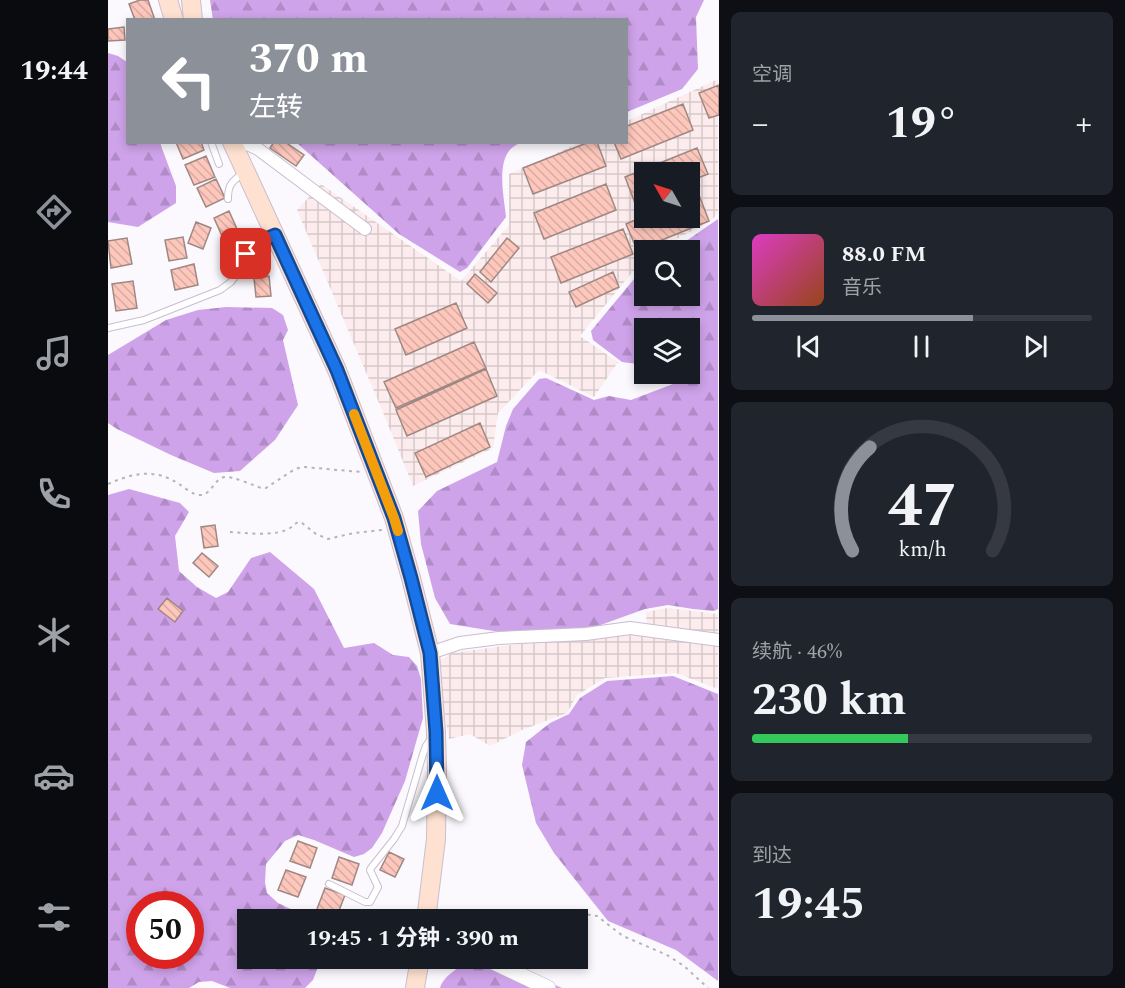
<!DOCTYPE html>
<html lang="zh">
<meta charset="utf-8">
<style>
body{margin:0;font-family:Spectral,"Noto Sans SC",serif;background:#20242c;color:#f1f3f6;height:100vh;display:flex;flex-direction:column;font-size:22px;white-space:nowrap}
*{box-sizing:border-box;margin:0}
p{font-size:20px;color:#9ea1a6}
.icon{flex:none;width:33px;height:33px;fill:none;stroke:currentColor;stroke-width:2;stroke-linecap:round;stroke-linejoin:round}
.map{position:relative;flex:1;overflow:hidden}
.details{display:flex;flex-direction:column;gap:12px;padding:12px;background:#0d0f14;width:406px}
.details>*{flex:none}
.guide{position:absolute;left:18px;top:18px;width:502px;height:126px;border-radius:0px;box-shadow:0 3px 9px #0003;background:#8c9099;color:#fff;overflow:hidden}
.needle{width:39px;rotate:309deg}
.fabs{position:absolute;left:526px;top:162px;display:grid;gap:12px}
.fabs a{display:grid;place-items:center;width:66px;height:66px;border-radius:0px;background:#171b24;box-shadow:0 3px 9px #0003;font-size:30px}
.speed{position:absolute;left:18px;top:891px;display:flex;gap:12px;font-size:30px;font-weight:700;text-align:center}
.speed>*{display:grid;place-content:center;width:78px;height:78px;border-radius:50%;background:#171b24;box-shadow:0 3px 9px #0003;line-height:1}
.speed .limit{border:9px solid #d22;background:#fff;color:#111}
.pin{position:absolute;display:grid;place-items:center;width:51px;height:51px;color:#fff;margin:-26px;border-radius:12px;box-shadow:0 3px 9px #0006}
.me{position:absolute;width:66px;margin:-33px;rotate:0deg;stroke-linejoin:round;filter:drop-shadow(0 0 4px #0008)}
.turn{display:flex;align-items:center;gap:21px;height:126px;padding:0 24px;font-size:27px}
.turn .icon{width:78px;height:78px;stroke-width:2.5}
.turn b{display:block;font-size:42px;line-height:51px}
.big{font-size:45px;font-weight:700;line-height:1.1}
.details .card{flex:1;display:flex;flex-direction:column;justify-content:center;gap:9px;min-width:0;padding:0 21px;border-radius:9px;background:#20242c}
.details .dial{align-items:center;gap:0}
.dial svg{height:156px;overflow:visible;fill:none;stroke:#363941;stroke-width:7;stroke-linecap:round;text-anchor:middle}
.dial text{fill:#f1f3f6;stroke:none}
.song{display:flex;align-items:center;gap:18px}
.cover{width:72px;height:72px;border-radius:9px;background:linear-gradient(135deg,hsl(310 70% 55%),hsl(20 70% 35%))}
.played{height:6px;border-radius:3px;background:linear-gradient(90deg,#8c9099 65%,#363941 65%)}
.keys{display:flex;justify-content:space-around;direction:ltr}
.heat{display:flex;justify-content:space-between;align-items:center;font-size:33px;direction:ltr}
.charge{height:9px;border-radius:4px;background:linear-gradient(90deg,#34c759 46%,#363941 0)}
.trip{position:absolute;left:129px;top:909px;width:351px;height:60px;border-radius:0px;background:#171b24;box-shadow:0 3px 9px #0003;font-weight:700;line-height:60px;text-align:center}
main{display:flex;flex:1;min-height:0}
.tabs{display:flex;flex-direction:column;width:108px;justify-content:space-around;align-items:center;background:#090b0e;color:#9ea1a6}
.tabs .icon{width:42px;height:42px}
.tabs .selected{color:#8c9099}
.tabs b{font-size:27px;color:#f1f3f6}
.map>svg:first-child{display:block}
</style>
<main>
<nav class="tabs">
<b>19:44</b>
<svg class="icon selected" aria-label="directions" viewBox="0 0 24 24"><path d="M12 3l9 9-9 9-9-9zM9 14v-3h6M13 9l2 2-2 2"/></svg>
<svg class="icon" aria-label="music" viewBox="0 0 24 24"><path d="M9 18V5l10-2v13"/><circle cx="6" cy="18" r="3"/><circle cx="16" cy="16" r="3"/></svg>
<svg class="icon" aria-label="phone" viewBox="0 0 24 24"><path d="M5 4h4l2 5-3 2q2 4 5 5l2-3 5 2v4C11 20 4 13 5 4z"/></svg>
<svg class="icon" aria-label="climate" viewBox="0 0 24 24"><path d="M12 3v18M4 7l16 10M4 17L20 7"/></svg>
<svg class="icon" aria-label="car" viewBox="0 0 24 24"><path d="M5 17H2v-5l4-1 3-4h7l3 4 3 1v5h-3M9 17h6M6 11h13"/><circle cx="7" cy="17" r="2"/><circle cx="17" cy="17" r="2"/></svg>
<svg class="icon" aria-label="filters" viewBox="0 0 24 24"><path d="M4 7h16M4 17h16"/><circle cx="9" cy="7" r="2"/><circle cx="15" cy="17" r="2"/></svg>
</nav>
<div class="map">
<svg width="611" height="988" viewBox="0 0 611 988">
<defs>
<pattern id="industrial-grid" width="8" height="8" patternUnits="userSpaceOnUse" patternTransform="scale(1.5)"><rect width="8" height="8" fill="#fceced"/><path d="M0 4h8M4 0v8" fill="none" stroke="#d7c9ca"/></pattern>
<pattern id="forest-firs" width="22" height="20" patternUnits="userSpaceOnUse" patternTransform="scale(1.5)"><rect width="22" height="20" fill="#cea3e9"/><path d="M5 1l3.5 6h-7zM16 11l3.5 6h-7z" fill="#b08bc7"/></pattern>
<pattern id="building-back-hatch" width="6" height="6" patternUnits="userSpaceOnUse" patternTransform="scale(1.5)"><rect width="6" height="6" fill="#fdc7bc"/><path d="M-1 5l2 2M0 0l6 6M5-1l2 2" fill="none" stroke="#d8aaa1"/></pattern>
</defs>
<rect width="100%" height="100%" fill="#fbf9fd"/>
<path fill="url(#industrial-grid)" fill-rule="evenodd" d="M610,79V213L604,220L548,250H537V261L522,275L472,336L510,362L486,397L431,370L390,413L385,448L305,486L274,410L189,210L213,184L353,281L401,225V174L471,143L519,142V121ZM537,172H582V218H537Z
M560,608L610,614V689L568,673L497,678L469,695L459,713L414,730L382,746L362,734L341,739L328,664L343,653L539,627L538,612Z"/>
<path fill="url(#forest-firs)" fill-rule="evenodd" d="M102,0H596L588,17L590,69L574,89L519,112V20H105Z
M0,53L10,56L19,62L20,142L52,143L68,186V203L30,227L0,222Z
M189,143H413C385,151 396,195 398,217L359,268L352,272L291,234Z
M610,219V609L606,611L585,609L560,605L537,609L487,627L398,633L342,624L327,598L313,544L310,511L329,491L389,462L398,426L405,409L431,379L438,378L486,400L501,396L523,400L565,384L568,377L565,374H582V328H537V365L514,362L485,340L483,331L526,279L537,271V296H582V250H565Z
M118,307L164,308L175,315L180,330L175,340L190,405L167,440L132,471L106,473L63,455L9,429L0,423V355L58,320L90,310Z
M21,489L72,503L81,512L67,536L71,571L89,587L108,598L120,592L143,558L162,552L206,589L236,648L266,643L285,655L301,657L309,666L313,679L315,718L297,781L274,833L264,848L256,854L246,857L206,840L190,835L177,841L158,864L157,882L159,893L170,903L204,919L140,920V958L213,959L205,980L197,988H122L104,981L91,982L81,988H0V495ZM32,904H82V956H32Z
M565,676L610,694V981L568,950L500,921L446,853L428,823L414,765L418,742L442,723L461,714L472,698L499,681Z
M363,959L388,960L454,988H332C336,975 352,967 363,959Z"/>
<path fill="url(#building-back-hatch)" stroke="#9f8883" stroke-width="1.5" d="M32,0H40L47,20H27L21,4Z
M16,27L17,40L0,41V29Z
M611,85V115L601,118L591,93Z
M575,104L585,130L513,159L506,142H519V126Z
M68,142H93L96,150L75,159Z
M166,142H177L196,155L188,166L162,148Z
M481,142H489L498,166L425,194L415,168Z
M589,148L600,174L582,181V172H537V199L527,203L517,177Z
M98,156L107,177L86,185L77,165Z
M108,179L117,198L98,207L89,188Z
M498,184L508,210L436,239L426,213Z
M591,195L601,221L529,250L518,224L537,216V218H582V199Z
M121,211L129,229L114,236L106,218Z
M88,222L103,228L95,249L80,243Z
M515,229L525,254L453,283L443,257Z
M75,237L79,258L61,261L57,240Z
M19,238L24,264L3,268L0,241Z
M399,238L411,248L383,282L372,272Z
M86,264L90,285L67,290L63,270Z
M505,272L511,287L468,307L461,292Z
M367,274L389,293L380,303L359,284Z
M161,276L163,296L148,297L146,278Z
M25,281L29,308L8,311L4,284Z
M348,303L359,328L298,355L287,329Z
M366,342L378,368L288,408L276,382Z
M378,369L389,396L299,436L288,410Z
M372,423L382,447L318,477L307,453Z
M107,525L110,546L96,548L93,527Z
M94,553L110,566L101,577L85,563Z
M59,598L75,611L67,622L50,609Z
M190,841L209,848L202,868L182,861Z
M281,852L296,859L287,877L272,870Z
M231,857L251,864L244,885L224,878Z
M178,870L198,877L190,897L170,890Z
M217,888L237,895L229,916L209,909Z"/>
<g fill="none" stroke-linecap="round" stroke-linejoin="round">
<g stroke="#c9bed1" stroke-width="8">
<path id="service" d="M103,142L111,164
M120,199C120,184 124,182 135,173
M0,328L36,320L112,290L123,282L129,274L138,254L151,242L164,237
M221,884L257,902H262L270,887L262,870L263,868L286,839L294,826L315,754L318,746L324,737"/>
</g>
<g stroke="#c9bed1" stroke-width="14">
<path id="minor" d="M135,142L150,149L257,229
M322,653L352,643L391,638L478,634L522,628L611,640"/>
</g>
<g stroke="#c9bed1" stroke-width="16">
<path id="tertiary" d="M377,958L440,988"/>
</g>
<g stroke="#c9bed1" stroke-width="20">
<path id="secondary" d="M60,0L66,20
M83,0L85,20
M124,142L229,370L286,518L303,578L322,653L328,732L329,770L328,839L318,920
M307,988L312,958"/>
</g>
<path stroke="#b6b3b8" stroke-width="2" stroke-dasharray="3 4.5" stroke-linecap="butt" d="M0,484C25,473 47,468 71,484C77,488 85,495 92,495C103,496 106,478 117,477C124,476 145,485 153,488H158L187,469L195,467L254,472
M122,532C138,533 168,537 182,528C185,526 187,524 190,522L194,523L208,534L220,539L246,533L274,530
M458,920L477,914L489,916L515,936L559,955L576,966L600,988"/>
<use href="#service" stroke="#fff" stroke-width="6"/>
<use href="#minor" stroke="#fff" stroke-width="12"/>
<use href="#tertiary" stroke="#fff" stroke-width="15"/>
<use href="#secondary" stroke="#fee1d0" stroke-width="18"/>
</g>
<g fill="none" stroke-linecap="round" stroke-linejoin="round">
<g stroke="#114b97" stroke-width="15">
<path id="route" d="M138,254L151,242L167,235L229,370L286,518L303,578L322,653L328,732L329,793"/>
</g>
<use href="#route" stroke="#1a73e8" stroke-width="10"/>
<path stroke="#f59e0b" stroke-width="10" d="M246,414L286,518L290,531"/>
</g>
</svg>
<div class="fabs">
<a><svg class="needle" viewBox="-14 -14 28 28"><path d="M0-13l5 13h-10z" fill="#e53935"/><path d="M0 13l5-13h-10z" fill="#9ea1a6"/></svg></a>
<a><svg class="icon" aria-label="search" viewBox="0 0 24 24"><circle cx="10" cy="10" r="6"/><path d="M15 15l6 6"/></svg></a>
<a><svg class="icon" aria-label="layers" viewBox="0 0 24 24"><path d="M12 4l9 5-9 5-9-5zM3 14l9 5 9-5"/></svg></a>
</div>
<div class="speed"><div class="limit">50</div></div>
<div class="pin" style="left:138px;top:254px;background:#d93025"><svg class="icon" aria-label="arrive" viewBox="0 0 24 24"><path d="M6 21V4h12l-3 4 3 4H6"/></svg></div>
<svg class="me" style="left:329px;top:793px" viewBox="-20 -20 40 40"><path d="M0-17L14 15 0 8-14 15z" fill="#1a73e8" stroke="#fff" stroke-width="4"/></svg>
<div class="trip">19:45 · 1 分钟 · 390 m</div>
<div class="guide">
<div class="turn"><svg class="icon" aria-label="left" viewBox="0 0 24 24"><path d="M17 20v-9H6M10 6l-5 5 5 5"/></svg><div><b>370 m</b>左转</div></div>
</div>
</div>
<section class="details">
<div class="card"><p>空调</p>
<div class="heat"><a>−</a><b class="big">19°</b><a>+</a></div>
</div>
<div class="card">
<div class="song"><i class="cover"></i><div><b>88.0 FM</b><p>音乐</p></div></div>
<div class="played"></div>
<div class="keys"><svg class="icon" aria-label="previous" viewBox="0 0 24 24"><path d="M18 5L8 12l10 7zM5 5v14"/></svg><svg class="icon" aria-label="pause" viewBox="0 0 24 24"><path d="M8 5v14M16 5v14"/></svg><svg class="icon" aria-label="next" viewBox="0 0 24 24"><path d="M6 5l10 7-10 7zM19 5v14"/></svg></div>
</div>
<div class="card dial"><svg viewBox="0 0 100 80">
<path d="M14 69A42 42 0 1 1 86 69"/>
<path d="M14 69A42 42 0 0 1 23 16" stroke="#8c9099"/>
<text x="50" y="56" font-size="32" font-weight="700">47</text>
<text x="50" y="72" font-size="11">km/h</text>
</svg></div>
<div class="card"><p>续航 · 46%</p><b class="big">230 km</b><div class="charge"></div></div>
<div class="card"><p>到达</p><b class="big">19:45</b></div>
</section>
</main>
